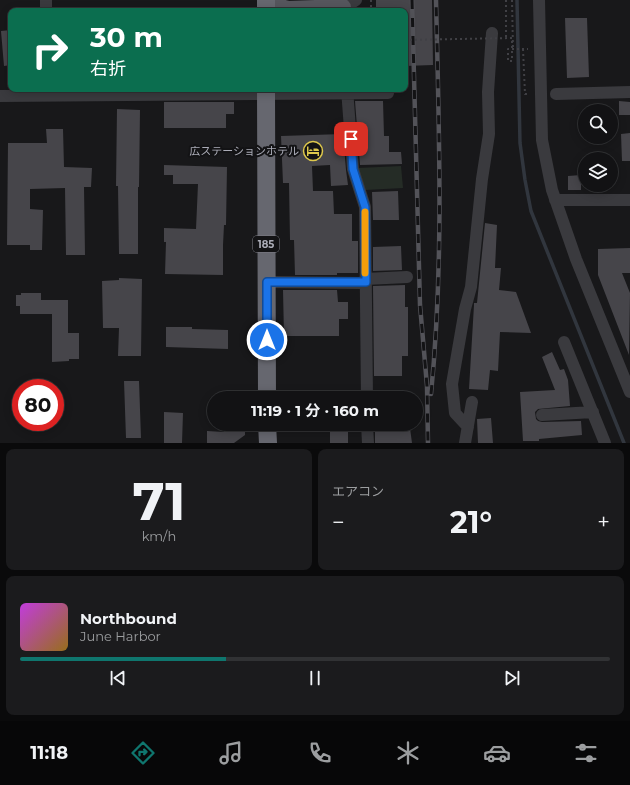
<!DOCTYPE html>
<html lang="ja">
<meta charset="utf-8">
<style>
body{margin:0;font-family:Montserrat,"Noto Sans JP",sans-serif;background:#1b1b1d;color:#f1f3f6;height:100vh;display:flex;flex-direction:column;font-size:15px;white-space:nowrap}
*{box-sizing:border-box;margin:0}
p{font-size:13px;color:#9c9ea0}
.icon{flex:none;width:22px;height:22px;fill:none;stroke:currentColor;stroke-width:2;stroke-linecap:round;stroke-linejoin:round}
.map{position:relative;height:443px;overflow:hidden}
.panel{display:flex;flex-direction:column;gap:6px;padding:6px;background:#0a0a0b;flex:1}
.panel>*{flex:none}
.banner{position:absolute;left:8px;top:8px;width:400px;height:84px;border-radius:8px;box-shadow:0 2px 10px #0003,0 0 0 1px #313234;background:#0b6e4f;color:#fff;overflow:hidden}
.buttons{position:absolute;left:578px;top:104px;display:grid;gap:8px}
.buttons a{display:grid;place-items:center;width:40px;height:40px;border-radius:50%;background:#121214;box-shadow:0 2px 10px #0003,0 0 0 1px #313234;font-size:20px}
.speed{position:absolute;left:12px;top:379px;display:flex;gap:8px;font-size:20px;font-weight:700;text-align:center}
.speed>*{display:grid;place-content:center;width:52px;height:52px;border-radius:50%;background:#121214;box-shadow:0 2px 10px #0003,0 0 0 1px #313234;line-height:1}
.speed .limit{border:6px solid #d22;background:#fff;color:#111}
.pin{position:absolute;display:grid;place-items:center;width:34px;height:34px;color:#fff;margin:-17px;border-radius:8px;box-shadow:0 2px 6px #0006}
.me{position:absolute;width:44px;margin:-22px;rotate:0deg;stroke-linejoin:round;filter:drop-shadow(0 0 3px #0008)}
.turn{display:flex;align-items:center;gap:14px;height:84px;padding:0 16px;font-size:18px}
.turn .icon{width:52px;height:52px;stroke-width:2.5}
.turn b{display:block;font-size:28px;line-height:34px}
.big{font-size:30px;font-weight:700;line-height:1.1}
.panel .widget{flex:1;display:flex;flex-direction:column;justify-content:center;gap:6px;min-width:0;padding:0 14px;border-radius:8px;background:#1b1b1d}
.panel .dial{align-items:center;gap:0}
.dial b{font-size:52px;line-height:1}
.song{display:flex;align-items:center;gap:12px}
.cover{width:48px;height:48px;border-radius:6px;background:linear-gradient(135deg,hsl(290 70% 55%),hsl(40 70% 35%))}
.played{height:4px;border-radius:2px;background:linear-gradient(90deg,#0f766e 35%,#313234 35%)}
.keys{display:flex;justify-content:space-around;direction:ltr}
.heat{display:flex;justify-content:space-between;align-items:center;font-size:22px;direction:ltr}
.panel .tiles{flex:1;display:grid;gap:6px;grid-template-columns:1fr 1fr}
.widget:last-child{grid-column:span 2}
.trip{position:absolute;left:207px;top:391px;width:216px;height:40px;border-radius:20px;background:#121214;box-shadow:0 2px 10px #0003,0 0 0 1px #313234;font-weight:700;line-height:40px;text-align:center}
.dock{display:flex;height:64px;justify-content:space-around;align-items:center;background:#070708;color:#9c9ea0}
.dock .icon{width:28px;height:28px}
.dock .on{color:#0f766e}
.dock b{font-size:18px;color:#f1f3f6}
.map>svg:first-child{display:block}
</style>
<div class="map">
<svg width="630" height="443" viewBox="0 0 630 443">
<rect width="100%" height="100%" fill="#18181a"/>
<path fill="#252c26" d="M401,166L403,188L365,190L358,168Z"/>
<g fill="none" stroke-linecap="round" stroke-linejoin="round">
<path stroke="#31363e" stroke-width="3.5" d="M517,0L520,143L525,180L531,211L624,443"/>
</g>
<path fill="#46454a" d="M376,0H432L433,65L405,66V11H376Z
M565,18H587L589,77L567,78Z
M11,30V65L4,66L1,31Z
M355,101H383L384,136H389V152H401L402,164L360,165Z
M619,101L630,102V115H619Z
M164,102H234V114H226V128H164Z
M117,109L140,110L139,187H138V254H119L118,186H116Z
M46,129H63L64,167L92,168L91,187H84L85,255H66L65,188L30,189V209L43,210L42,250H30V245H7L8,143H47Z
M630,133V161H622L621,134Z
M343,134L346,170L348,185L331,186L330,165L312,166L313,191H333L334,214H352V241H358V273H337V275H295L294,240H290L289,183H283L281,136Z
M164,165L227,167L226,225H224L223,245V275L165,274L166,242H164V228L196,229L198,184H173V175H164Z
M581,175V190H568V176Z
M398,191L399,220H373L372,192Z
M485,223L497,225L495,268H501L499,290L516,292L531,333L500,332L498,371L490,370L488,390L469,389L474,305V303H477Z
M401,246L402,270L373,271V247Z
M630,248V273H622L630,293L629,355L598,275V249Z
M119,278L142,279L141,356H118L119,328H103L102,281L119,280Z
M405,285V307H408V356H402V376H374L373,286Z
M283,290H337L338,302H348V319H339V336H284Z
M21,293H41V300H68V333H79V359H69V361L52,362V314H20V306H16V295H21Z
M166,327H192V329L228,330V349L166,347Z
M552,352L560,370L564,369L568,380L570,406L538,409L535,412L536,419L538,421L542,422L581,421L582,435L539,439V441H523L520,392L555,390L542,357Z
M124,381H139L141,438H126Z
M164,412L183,413L182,443H164Z
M491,418L493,443H478L477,419Z
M390,427V429L410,428L412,443H375V428Z
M224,428H245V435L234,443H207V431L224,432Z
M330,430H348V443H330Z"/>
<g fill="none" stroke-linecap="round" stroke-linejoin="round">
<path stroke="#404045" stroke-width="2" stroke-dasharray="2 3" stroke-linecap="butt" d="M371,0V11
M506,0V38
M512,0L513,49
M523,49L525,94H527
M512,61H508V49H528"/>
<path stroke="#3a3a3e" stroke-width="12" d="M46,0V11
M539,0L542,140L552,190L576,259L630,392
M343,11V7L350,4L356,0
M347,89L353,169L365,207L367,398
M556,94L630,92
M0,96L388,93
M555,200H630
M365,279L407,277
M267,282L365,283
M564,342L605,443
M542,415L593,412
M367,424L368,443
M468,427L455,413L452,384L465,309L471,287L482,179L489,134L488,92L492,33
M465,443L472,402"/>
<path stroke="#56565d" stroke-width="16" d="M267,3L288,9L343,7"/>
<path stroke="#66676f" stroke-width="18" d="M266,0V11
M266,89L267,398
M267,424L268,443"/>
<g stroke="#535359" stroke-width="4.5">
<path id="rail" d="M412,0L420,305L427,386L428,443
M431,394C444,263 439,131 436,0"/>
</g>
<use href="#rail" stroke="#131315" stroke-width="3" stroke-dasharray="9" stroke-linecap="butt"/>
<path stroke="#404045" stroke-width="2" stroke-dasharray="2 3" stroke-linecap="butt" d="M405,40L512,38V61"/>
</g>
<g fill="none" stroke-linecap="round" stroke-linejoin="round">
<g stroke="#114b97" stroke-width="10">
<path id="route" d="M267,340V282H366L365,207L353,169L351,139"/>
</g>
<use href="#route" stroke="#1a73e8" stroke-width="7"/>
<path stroke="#f59e0b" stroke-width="7" d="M365,212V273"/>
</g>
<defs>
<g id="hotel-ring" transform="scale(1)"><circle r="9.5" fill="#131315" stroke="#dec84c" stroke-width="1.5"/><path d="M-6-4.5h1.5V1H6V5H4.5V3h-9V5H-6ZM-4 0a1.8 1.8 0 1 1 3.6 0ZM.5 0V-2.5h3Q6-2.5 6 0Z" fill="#dec84c"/></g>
</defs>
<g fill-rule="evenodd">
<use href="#hotel-ring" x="313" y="151"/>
</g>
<g text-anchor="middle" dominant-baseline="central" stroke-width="4" stroke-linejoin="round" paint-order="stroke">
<rect fill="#131315" stroke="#7e7f87" stroke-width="1" x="253" y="236" width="26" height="16" rx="3"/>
<g font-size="10" font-weight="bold" fill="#acadb8">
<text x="266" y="244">185</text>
</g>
<g font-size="11" fill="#acadb8" stroke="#131315" text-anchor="end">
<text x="299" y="151">広ステーションホテル</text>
</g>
</g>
</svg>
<div class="buttons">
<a><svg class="icon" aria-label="search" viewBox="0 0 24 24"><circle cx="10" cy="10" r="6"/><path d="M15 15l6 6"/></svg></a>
<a><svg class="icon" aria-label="layers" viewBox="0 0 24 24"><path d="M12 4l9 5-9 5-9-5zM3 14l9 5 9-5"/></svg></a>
</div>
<div class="speed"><div class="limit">80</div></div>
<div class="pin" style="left:351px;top:139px;background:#d93025"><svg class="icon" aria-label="arrive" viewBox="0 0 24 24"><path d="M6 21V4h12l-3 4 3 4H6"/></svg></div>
<svg class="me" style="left:267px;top:340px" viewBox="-20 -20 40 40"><circle r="17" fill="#1a73e8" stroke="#fff" stroke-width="3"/><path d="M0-11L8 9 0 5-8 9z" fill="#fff"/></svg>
<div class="trip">11:19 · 1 分 · 160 m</div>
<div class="banner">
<div class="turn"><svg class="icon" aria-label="right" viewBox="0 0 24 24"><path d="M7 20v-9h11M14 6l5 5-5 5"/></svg><div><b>30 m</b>右折</div></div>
</div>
</div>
<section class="panel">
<div class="tiles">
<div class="widget dial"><b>71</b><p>km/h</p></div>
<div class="widget"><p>エアコン</p>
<div class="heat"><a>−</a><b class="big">21°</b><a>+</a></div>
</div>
<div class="widget">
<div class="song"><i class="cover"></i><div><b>Northbound</b><p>June Harbor</p></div></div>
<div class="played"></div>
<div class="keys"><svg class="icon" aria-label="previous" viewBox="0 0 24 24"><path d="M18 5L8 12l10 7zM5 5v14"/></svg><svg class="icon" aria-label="pause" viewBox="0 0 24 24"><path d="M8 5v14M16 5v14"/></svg><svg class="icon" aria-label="next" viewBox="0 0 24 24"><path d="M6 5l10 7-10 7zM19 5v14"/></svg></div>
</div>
</div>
</section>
<nav class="dock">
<b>11:18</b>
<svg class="icon on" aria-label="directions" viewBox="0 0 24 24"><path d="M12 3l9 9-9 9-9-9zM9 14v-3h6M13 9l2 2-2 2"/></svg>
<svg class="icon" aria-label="music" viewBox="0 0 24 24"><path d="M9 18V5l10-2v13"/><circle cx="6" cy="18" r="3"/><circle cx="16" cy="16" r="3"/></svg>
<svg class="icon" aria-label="phone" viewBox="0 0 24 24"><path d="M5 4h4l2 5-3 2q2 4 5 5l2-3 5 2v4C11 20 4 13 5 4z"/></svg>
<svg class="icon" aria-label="climate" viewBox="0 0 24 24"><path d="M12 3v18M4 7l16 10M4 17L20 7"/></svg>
<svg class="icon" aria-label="car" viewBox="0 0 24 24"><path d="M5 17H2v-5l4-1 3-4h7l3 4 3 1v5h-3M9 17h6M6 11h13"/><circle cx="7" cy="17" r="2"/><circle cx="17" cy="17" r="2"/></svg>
<svg class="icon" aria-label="filters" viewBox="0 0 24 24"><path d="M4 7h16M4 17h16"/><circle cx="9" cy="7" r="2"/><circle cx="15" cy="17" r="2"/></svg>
</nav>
